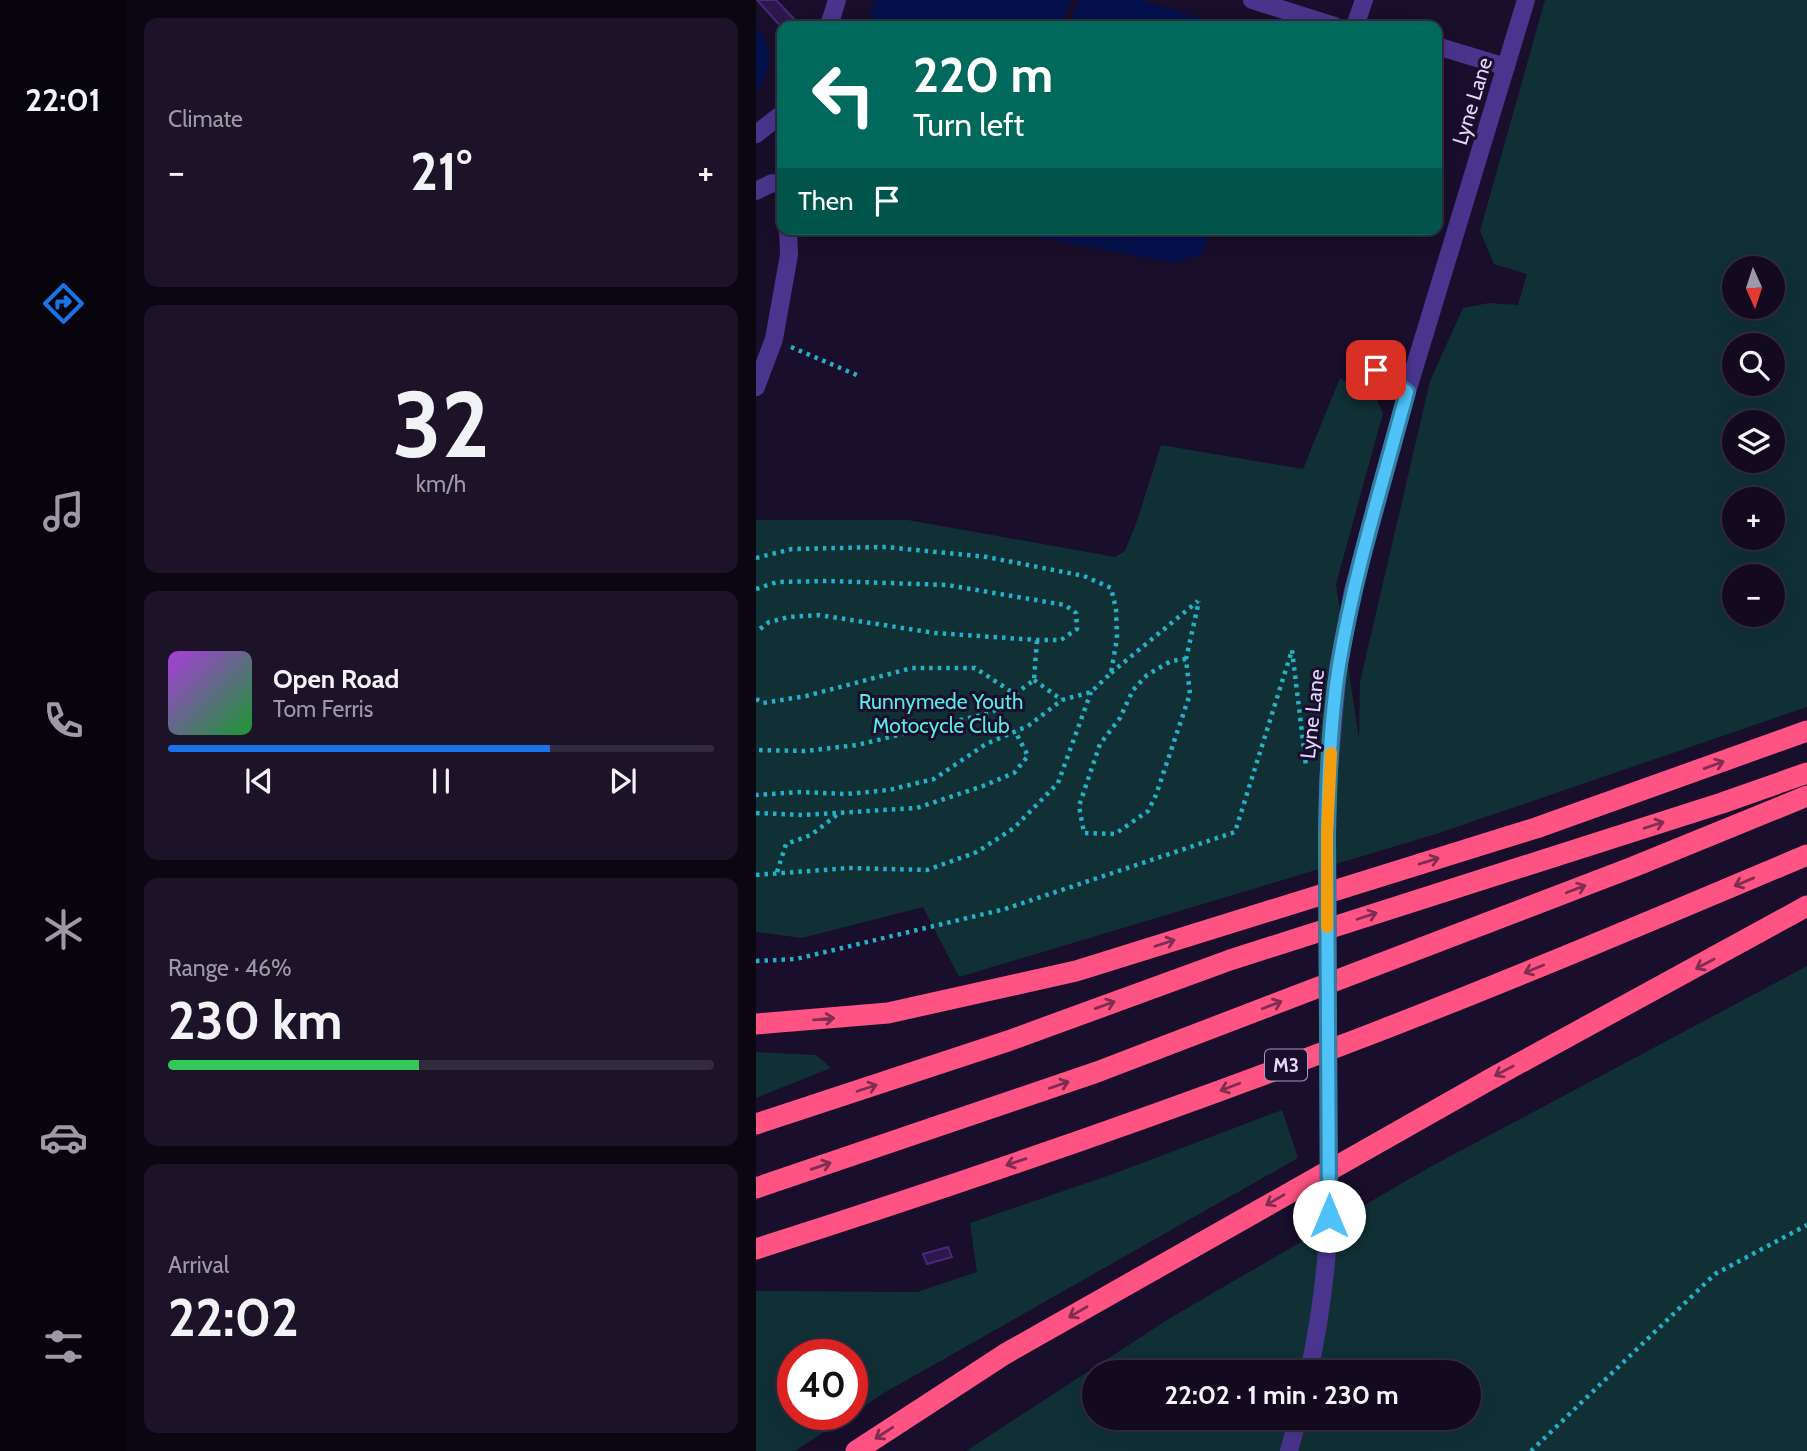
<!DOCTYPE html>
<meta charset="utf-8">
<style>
body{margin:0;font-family:Cabin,sans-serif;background:#1c1329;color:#f1f3f6;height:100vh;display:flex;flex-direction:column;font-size:26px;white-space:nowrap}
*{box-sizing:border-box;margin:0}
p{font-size:23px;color:#9d9aa5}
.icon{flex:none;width:38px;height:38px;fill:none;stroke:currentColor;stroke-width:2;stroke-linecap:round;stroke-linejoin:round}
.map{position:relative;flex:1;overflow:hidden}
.side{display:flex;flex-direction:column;gap:18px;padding:18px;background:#0a0612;width:630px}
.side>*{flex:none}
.guide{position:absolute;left:21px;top:21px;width:665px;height:214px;border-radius:14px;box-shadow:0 7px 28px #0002,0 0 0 2px #322b3e;background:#00695c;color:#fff;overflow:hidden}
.needle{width:46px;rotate:177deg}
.tools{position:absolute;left:966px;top:256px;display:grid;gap:14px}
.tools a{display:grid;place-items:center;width:63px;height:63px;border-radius:50%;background:#130a20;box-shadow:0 7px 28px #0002,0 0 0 2px #322b3e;font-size:35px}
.speed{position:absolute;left:21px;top:1339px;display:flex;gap:14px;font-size:35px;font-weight:700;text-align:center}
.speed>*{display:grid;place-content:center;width:91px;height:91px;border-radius:50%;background:#130a20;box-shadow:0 7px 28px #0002,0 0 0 2px #322b3e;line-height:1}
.speed .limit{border:10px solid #d22;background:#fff;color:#111}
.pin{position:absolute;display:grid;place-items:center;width:60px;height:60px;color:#fff;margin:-30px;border-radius:14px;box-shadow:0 4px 10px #0006}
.me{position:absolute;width:77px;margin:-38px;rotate:0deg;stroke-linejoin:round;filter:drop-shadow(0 0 5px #0008)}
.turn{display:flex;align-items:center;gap:24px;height:147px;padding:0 21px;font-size:32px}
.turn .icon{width:91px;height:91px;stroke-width:2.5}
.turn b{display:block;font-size:49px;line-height:60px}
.then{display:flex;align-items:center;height:66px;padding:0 21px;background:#0003;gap:14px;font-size:26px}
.big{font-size:52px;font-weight:800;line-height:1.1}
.side .card{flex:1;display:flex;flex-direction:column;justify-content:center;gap:10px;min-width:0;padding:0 24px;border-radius:14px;background:#1c1329}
.side .dial{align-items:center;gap:0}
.dial b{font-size:91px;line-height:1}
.song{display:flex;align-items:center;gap:21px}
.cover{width:84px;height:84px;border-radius:10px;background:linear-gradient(135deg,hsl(280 70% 55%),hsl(130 70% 35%))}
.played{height:7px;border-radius:4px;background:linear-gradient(90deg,#1a73e8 70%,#322b3e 70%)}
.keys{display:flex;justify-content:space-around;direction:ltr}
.heat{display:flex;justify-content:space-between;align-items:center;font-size:38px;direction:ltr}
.charge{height:10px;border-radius:5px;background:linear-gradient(90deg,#34c759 46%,#322b3e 0)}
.trip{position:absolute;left:326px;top:1360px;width:399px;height:70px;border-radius:35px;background:#130a20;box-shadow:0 7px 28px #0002,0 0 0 2px #322b3e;font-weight:800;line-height:70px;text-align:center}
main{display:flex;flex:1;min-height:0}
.tabs{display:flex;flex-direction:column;width:126px;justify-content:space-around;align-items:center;background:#08040d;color:#9d9aa5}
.tabs .icon{width:49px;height:49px}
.tabs .active{color:#1a73e8}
.tabs b{font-size:32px;color:#f1f3f6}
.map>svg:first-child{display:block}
</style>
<main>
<nav class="tabs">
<b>22:01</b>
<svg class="icon active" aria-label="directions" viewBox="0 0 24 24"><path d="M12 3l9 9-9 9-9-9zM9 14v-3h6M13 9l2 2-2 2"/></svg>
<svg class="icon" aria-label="music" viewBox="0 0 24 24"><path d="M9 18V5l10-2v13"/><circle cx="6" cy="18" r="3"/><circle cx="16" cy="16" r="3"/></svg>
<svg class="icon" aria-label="phone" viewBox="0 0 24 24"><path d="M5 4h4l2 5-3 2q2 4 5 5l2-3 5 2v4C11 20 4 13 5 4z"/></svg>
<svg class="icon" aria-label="climate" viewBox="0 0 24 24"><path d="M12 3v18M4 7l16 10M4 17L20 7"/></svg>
<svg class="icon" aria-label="car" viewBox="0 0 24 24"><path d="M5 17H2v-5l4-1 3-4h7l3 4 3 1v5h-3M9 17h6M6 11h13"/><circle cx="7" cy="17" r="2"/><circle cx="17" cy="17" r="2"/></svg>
<svg class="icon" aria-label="filters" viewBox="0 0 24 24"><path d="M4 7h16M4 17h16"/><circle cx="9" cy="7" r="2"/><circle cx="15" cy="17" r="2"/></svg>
</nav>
<section class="side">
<div class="card"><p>Climate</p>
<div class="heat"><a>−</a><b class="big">21°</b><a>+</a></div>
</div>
<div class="card dial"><b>32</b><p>km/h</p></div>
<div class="card">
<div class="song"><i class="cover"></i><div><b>Open Road</b><p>Tom Ferris</p></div></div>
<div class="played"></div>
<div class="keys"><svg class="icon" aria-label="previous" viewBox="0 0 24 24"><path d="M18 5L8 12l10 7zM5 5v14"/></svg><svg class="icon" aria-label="pause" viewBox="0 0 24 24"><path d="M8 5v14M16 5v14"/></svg><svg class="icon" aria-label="next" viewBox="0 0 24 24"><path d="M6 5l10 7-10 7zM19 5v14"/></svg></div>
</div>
<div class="card"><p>Range · 46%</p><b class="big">230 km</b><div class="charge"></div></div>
<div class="card"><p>Arrival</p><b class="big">22:02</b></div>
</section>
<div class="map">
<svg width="1051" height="1451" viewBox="0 0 1051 1451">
<rect width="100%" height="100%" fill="#190e2b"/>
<path fill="#103036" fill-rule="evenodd" d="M789,0H1051V707L680,834L203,977L167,907L46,938L0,932V520H152L359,557L369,551L381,521L405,445L547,469L584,378L621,400L627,413L580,584L603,739L604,682L674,381L707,308L733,303L762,305L771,274L738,264L724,231ZM978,268H1017V306H978ZM978,345H1017V383H978ZM978,422H1017V460H978ZM978,499H1017V537H978ZM978,576H1017V614H978Z
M1051,966V1451H210L414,1318L674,1167ZM338,1372H712V1418H338Z
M0,1052L60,1055L75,1068L0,1098Z
M526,1110L542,1158L128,1393L96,1414V1354H37V1414H96L39,1451H0V1291L161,1292L221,1272L214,1223L357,1174Z"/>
<path fill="#05114d" d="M119,0H314L306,26H112Z
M322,0H385L470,26H315Z
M0,27C17,48 17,70 0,91Z
M258,229H453L447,254L415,262L257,233Z"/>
<path fill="#2d184e" stroke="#49287c" stroke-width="2" d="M1,0H20L40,21L34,26L26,28Z
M192,1247L196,1257L171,1264L167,1254Z"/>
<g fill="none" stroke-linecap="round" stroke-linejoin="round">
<path stroke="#24b1c7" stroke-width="4.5" stroke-dasharray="3.5 5" stroke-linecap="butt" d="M35,347L103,376
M0,558L36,549L130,547L231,557L328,576L355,588L360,609L361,638L355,673L335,692L306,700L272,726L230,744L178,779L133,790L90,794L45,792L0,795
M0,589L21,582L73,581L191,585L309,605L320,613L321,629L305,640H281L179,633L63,615L33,617L13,622L0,632
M430,659L415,661L391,675L377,690L364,718L344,744L323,806L328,833L359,834L392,811L400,795L434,694L430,659L443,601
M355,673L442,601
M278,680L306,700
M259,694L278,680L281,640
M0,699L7,703L50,696L156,668H219L259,694L252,703L234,713L101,745L49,751L0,750
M0,813L47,815L161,808L227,786L258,773L272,756L259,731
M21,872L30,844L55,835L82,814
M0,875L93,868L171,870L221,852L258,828L302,783L335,692
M0,961L40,959L249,909L479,832L536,650L550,766
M775,1451L959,1274L1051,1225"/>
<path stroke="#4a358e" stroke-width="18" d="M496,0L579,26
M73,26L81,0
M599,26L608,0
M681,46L750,67
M0,134L26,114
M0,191L16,183L26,185
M620,370L651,392
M0,387L18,339L33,255L32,229
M571,835L572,781L582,668L597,590L651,392L770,0
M553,1372C564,1320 571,1269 573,1216
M533,1451L542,1418"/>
<path stroke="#ff5384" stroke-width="21" d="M0,1024L132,1013L320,971L780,828L1051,731
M0,1124L252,1041L474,960L966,803L1051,773
M0,1188L341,1072L877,867L1051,796
M0,1249C210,1182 418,1110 623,1031C767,975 909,915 1051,855
M100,1451L249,1354L740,1076L1051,906"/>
<path stroke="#4a358e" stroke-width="18" d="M571,835L573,1216"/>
</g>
<defs><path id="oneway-shaft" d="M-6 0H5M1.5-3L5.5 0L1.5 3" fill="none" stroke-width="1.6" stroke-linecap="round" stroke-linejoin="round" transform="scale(1.75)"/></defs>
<g stroke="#802d53">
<use href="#oneway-shaft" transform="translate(958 765) rotate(-20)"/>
<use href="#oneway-shaft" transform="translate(898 825) rotate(-18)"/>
<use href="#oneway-shaft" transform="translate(673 861) rotate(-17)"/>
<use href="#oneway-shaft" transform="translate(988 882) rotate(157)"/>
<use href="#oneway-shaft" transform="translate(820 889) rotate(-21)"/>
<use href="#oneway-shaft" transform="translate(611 916) rotate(-18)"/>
<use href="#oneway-shaft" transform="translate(409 943) rotate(-18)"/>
<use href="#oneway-shaft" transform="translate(949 964) rotate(152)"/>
<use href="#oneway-shaft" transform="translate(778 969) rotate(158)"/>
<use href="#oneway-shaft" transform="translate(349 1005) rotate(-20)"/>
<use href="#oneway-shaft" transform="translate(516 1005) rotate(-21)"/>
<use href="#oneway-shaft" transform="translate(68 1019) rotate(-5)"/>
<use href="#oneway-shaft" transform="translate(748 1071) rotate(152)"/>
<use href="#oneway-shaft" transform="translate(303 1085) rotate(-19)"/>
<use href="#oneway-shaft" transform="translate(474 1087) rotate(159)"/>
<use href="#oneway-shaft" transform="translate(111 1088) rotate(-18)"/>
<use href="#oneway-shaft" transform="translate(260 1162) rotate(161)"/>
<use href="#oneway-shaft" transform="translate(65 1166) rotate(-19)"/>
<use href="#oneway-shaft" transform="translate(519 1200) rotate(150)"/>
<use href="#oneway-shaft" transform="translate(322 1312) rotate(150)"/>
<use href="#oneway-shaft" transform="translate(128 1433) rotate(147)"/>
</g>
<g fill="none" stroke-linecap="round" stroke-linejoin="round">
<g stroke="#337fa1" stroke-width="18">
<path id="route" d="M573,1216L571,835C572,779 574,721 583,665C598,573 627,482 651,392L620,370"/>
</g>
<use href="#route" stroke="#4fc3f7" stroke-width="12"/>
<path stroke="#f59e0b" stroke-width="12" d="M571,927V835L575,753"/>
</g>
<g text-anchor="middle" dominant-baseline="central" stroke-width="6" stroke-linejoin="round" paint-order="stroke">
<rect fill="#190e2b" stroke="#a79bbf" stroke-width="2" x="509" y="1049.5" width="42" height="31" rx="5"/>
<g font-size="19" font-weight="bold" fill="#e4d8ff">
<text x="530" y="1065">M3</text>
</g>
<g font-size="21" fill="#e4d8ff" stroke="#190e2b">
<text transform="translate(716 101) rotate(-73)">Lyne Lane</text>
<text transform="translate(556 714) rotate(-84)">Lyne Lane</text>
</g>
<g font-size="21" fill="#58ebe3" stroke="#190e2b">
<text x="185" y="701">Runnymede Youth<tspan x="185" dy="24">Motocycle Club</tspan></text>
</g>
</g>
</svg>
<div class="tools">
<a><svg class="needle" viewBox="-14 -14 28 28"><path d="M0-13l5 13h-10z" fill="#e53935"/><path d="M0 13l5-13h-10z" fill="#9d9aa5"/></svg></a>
<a><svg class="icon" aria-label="search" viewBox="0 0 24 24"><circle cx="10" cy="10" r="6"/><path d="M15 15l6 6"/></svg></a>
<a><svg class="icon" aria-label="layers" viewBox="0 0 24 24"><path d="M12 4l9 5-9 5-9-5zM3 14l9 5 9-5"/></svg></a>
<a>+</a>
<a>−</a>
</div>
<div class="speed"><div class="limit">40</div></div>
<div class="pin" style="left:620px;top:370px;background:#d93025"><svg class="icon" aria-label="arrive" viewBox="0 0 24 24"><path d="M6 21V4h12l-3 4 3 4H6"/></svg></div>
<svg class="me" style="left:573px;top:1216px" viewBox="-20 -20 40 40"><circle r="19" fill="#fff"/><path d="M0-13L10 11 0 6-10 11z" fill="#4fc3f7"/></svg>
<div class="trip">22:02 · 1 min · 230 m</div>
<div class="guide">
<div class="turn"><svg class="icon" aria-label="left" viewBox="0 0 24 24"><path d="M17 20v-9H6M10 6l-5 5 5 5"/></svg><div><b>220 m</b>Turn left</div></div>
<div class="then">Then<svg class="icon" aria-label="arrive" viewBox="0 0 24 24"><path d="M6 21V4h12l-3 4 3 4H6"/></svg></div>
</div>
</div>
</main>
